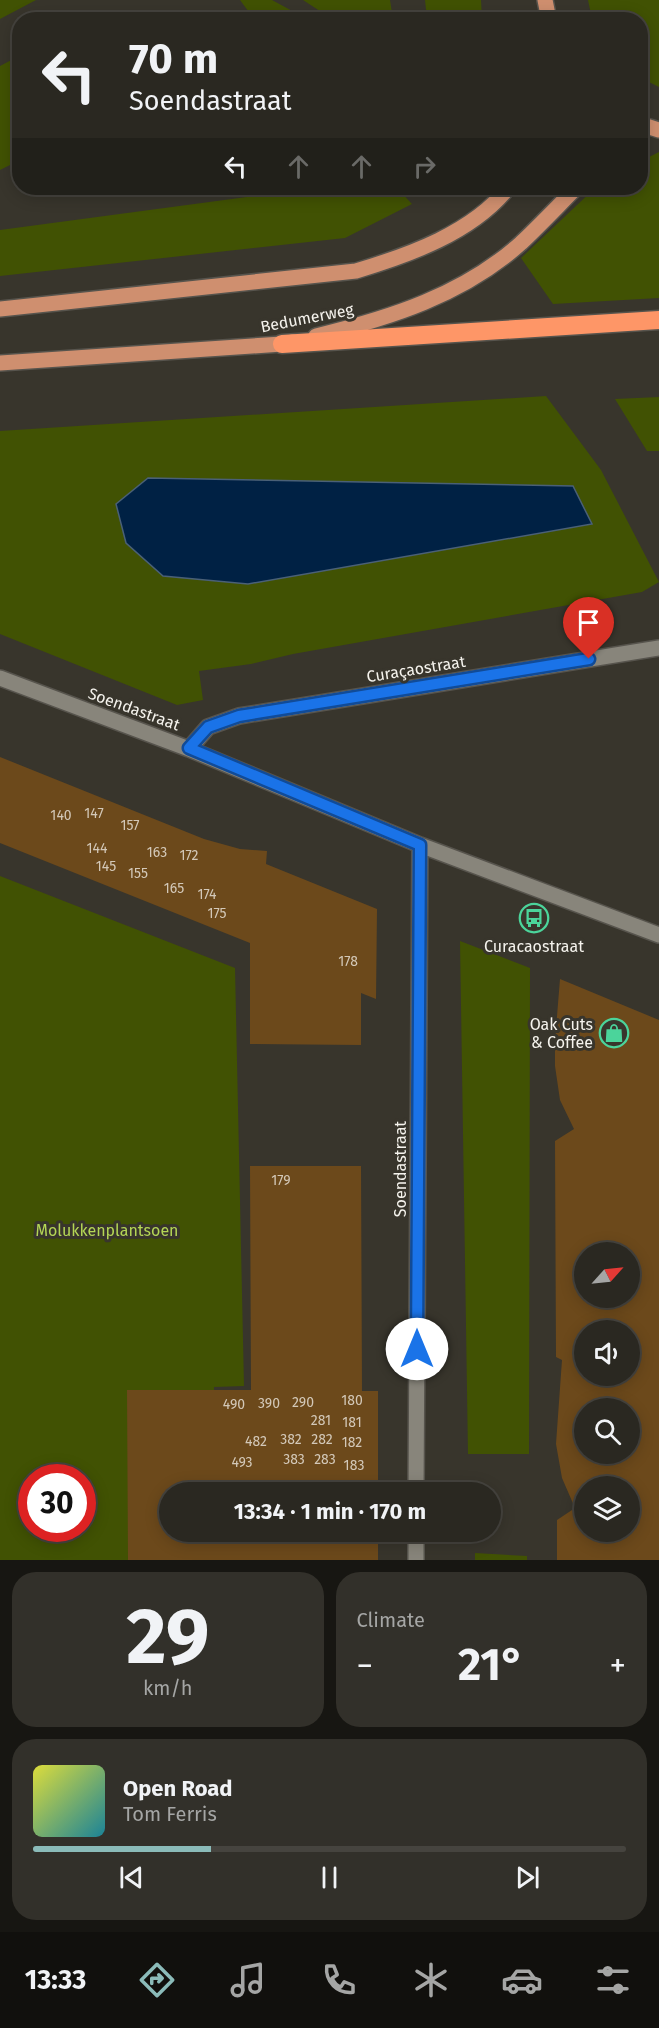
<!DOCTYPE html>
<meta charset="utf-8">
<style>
body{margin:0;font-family:"Fira Sans",sans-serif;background:#32302a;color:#f1f3f6;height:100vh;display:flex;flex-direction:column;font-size:22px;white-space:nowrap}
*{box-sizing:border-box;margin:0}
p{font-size:20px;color:#a5a6a5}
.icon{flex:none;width:33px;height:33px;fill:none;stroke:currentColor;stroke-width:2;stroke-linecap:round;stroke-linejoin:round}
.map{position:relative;height:1560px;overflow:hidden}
.side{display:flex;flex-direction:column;gap:12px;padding:12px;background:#171612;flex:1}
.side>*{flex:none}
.hud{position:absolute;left:12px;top:12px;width:636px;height:183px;border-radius:24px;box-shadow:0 3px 15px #0003,0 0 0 2px #46443f;background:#2a2821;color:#f1f3f6;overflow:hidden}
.needle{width:39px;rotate:63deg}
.controls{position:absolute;left:574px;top:1242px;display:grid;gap:12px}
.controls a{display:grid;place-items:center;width:66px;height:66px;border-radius:50%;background:#2a2821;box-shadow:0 3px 15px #0003,0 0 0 2px #46443f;font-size:30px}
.speed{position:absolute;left:18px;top:1464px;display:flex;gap:12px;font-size:30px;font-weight:700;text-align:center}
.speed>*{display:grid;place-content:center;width:78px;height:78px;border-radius:50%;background:#2a2821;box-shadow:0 3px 15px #0003,0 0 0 2px #46443f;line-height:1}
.speed .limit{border:9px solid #d22;background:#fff;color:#111}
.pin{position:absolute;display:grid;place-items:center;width:51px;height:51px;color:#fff;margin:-62px -26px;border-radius:50% 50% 50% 0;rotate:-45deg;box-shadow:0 0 6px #0007}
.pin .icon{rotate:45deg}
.me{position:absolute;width:66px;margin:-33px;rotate:0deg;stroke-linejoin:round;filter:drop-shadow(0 0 4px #0008)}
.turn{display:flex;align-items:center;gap:21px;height:126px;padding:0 18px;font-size:27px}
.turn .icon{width:78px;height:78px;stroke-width:2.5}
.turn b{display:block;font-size:42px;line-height:51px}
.lanes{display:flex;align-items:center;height:57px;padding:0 18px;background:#0003;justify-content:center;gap:30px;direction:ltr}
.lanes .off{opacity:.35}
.big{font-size:45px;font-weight:700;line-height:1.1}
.side .card{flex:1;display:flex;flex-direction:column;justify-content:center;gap:9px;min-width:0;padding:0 21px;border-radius:24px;background:#32302a}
.side .dial{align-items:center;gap:0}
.dial b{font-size:78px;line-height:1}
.song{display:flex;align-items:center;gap:18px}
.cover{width:72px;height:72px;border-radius:9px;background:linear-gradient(135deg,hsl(60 70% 55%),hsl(190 70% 35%))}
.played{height:6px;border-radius:3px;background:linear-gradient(90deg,#8bbbb9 30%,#46443f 30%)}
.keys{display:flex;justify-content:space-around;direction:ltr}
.heat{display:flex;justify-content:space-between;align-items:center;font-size:33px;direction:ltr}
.side .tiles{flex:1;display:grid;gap:12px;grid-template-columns:1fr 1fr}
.card:last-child{grid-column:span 2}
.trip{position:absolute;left:159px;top:1482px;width:342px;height:60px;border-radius:30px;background:#2a2821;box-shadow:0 3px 15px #0003,0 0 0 2px #46443f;font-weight:700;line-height:60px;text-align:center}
.menu{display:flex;height:96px;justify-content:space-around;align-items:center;background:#11100d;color:#a5a6a5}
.menu .icon{width:42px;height:42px}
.menu .current{color:#8bbbb9}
.menu b{font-size:27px;color:#f1f3f6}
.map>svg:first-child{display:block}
</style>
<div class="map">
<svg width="659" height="1560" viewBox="0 0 659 1560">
<rect width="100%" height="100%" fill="#38352c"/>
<path fill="#415203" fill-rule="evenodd" d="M0,0H36L0,19Z
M240,0H272L307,19H254Z
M303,0H390L393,19H332Z
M425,0H481L482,19H427Z
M588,0H659V87L641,78L640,20L592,19Z
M19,56V175L14,163L0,170V66Z
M659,152V298L553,304L521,258L595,188H640L641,161Z
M314,188H397L412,204L345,238L0,276V230Z
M546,396L601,470L659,582L642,592L293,654L251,664L199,671L203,700L177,705L0,634V431Z
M659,397V451H647L615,399Z
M0,876L235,968L244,1386L214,1387L213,1492H170V1532H213V1560H0ZM32,1478H82V1528H32Z
M460,941L530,968L529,1454H468Z
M475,1553L527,1556V1560H475Z"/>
<path fill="#002144" stroke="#4a6077" stroke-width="1.5" d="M148,478L573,486L592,524L248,584L163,576L126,543L116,504Z"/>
<path fill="#6c491b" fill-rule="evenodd" d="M0,757L204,839L240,849L267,851L266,864L377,909L376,999L361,993V1045L250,1044V943L0,843Z
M560,979L659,1020V1560H557V1520L575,1508L562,1478L556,1444L562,1360L556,1357L555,1141L574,1129L560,1100L555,1066V1041ZM585,1252H630V1298H585ZM585,1330H630V1376H585ZM585,1408H630V1454H585ZM585,1486H630V1532H585Z
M250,1166H361L362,1391H378V1492H170V1532H378V1560H128L127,1390H251Z"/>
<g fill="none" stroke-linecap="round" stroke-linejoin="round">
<g stroke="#57544d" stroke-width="18">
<path id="minor" d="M0,678L189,749L420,845L659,935
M189,749L208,727L239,716L659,648
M416,1492L420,845
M416,1560V1532"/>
</g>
<g stroke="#57544d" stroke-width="18">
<path id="major" d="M545,0L549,20
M640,124L659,130
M0,309L356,271C409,255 472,233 508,188
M316,336C390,318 463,295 521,243C540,225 558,206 576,188
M0,363L282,344L293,342"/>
</g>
<g stroke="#57544d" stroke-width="21">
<path id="highway" d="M282,344L659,320"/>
</g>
<use href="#minor" stroke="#88857b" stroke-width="15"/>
<use href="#major" stroke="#cf8f6f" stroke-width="15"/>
<use href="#highway" stroke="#fe9667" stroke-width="18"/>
</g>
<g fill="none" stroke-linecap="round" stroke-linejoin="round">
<g stroke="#114b97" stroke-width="15">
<path id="route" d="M417,1349L420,845L189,748L208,727L239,716L589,659"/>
</g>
<use href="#route" stroke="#1a73e8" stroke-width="10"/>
</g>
<defs>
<g id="bus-ring" transform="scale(1.5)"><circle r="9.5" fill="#38352c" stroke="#4bd49b" stroke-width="1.5"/><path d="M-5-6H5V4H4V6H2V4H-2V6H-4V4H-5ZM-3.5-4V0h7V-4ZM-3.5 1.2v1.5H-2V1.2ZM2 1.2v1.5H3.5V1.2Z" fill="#4bd49b"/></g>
<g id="shop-ring" transform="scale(1.5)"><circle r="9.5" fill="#38352c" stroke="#4bd49b" stroke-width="1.5"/><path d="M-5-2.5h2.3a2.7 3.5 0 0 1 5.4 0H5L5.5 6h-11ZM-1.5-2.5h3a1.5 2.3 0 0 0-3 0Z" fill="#4bd49b"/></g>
</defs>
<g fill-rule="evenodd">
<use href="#bus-ring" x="534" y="918"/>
<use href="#shop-ring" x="614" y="1033"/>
</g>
<g text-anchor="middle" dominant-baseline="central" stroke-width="6" stroke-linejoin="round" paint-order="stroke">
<g font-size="14" fill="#d3c8b8">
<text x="94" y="813">147</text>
<text x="61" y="815">140</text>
<text x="130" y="825">157</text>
<text x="97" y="848">144</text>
<text x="157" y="852">163</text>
<text x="189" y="855">172</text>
<text x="106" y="866">145</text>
<text x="138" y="873">155</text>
<text x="174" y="888">165</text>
<text x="207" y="894">174</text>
<text x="217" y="913">175</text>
<text x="348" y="961">178</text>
<text x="281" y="1180">179</text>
<text x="352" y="1400">180</text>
<text x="303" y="1402">290</text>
<text x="269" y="1403">390</text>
<text x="234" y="1404">490</text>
<text x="321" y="1420">281</text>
<text x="352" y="1422">181</text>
<text x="291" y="1439">382</text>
<text x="322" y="1439">282</text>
<text x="256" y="1441">482</text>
<text x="352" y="1442">182</text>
<text x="294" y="1459">383</text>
<text x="325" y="1459">283</text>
<text x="242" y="1462">493</text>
<text x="354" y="1465">183</text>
</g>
<g font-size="16" fill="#f5f3ed" stroke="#38352c">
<text transform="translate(307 318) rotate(-11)">Bedumerweg</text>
<text transform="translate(416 669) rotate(-9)">Curaçaostraat</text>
<text transform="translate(134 709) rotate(20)">Soendastraat</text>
<text transform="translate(400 1169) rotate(-90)">Soendastraat</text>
</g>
<g font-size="16" fill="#f5f3ed" stroke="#38352c">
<text x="534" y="946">Curacaostraat</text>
<text x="593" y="1024" text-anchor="end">Oak Cuts<tspan x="593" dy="18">&amp; Coffee</tspan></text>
</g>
<g font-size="16" fill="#b4d655" stroke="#38352c">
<text x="107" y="1230">Molukkenplantsoen</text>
</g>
</g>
</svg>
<div class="controls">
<a><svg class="needle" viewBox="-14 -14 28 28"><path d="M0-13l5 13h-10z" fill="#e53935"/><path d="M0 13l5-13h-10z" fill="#a5a6a5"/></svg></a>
<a><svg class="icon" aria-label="sound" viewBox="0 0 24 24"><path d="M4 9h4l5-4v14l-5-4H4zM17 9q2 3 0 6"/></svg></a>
<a><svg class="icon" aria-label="search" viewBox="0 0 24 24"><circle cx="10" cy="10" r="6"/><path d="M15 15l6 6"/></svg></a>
<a><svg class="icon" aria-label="layers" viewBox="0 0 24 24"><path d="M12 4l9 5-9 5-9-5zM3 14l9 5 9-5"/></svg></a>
</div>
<div class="speed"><div class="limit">30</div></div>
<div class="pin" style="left:589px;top:659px;background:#d93025"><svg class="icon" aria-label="arrive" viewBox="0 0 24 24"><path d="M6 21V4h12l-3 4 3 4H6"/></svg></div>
<svg class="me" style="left:417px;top:1349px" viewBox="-20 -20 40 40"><circle r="19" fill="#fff"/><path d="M0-13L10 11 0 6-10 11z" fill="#1a73e8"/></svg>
<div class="trip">13:34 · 1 min · 170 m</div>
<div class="hud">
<div class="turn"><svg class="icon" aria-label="left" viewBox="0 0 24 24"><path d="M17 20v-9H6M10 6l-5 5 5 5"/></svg><div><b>70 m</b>Soendastraat</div></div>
<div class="lanes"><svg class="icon" aria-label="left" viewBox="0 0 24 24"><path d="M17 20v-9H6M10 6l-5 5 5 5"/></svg><svg class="icon off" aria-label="ahead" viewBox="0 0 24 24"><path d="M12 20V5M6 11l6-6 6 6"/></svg><svg class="icon off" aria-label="ahead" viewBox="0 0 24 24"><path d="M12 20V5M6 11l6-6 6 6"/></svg><svg class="icon off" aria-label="right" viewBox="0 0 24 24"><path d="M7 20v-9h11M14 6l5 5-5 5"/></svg></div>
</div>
</div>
<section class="side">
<div class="tiles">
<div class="card dial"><b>29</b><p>km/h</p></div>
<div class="card"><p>Climate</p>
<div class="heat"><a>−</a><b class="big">21°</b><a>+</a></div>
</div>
<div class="card">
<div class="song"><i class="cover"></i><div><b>Open Road</b><p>Tom Ferris</p></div></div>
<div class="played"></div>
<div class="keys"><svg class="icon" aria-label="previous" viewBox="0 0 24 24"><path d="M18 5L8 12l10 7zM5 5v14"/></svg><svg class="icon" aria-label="pause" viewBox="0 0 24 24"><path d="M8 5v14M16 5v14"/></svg><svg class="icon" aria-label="next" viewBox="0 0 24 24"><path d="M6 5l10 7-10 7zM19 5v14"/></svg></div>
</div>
</div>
</section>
<nav class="menu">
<b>13:33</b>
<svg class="icon current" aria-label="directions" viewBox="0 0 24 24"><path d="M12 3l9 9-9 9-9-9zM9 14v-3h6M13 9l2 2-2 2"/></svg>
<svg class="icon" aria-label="music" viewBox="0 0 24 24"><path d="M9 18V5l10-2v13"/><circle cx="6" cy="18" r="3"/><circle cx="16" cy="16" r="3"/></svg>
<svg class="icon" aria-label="phone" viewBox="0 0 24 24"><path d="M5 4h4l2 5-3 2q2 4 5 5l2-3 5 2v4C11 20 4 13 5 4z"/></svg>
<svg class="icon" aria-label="climate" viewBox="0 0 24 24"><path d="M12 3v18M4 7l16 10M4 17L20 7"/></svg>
<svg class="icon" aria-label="car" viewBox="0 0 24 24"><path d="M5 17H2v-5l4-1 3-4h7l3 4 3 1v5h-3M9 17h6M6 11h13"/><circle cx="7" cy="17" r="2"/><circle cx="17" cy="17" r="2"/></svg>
<svg class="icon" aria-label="filters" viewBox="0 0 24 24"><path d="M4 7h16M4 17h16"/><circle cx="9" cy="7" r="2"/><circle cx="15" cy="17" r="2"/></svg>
</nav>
